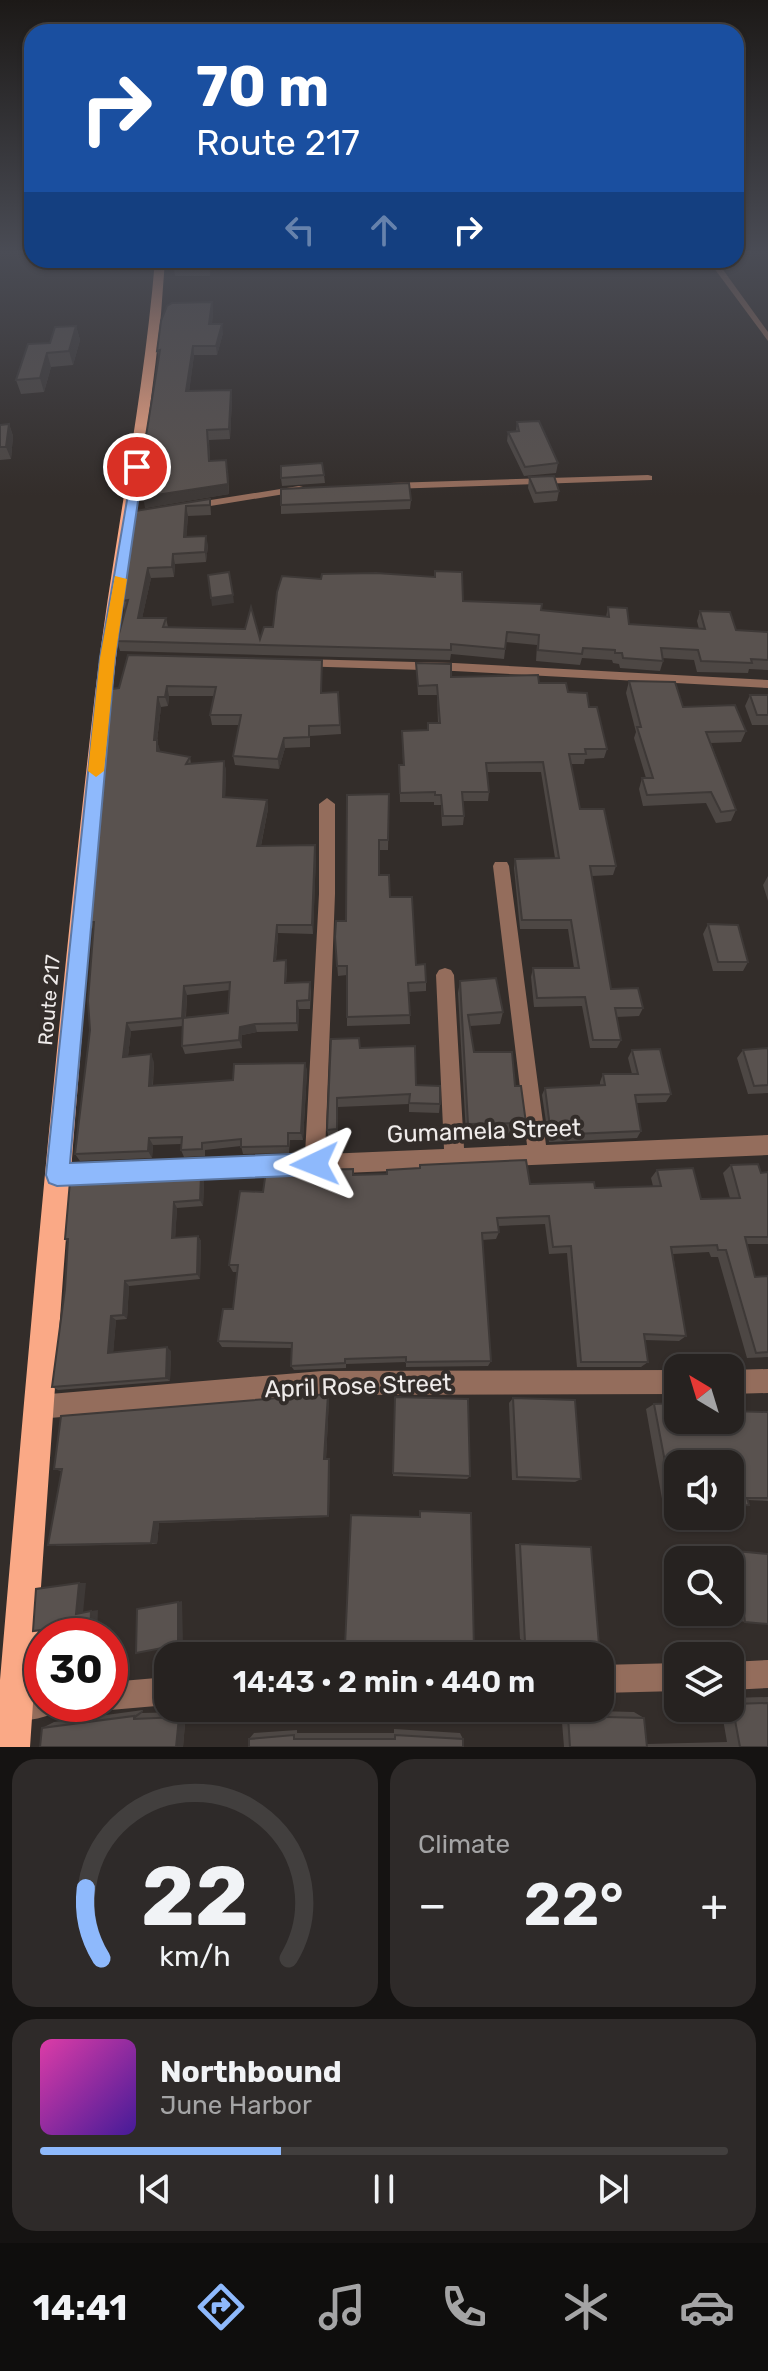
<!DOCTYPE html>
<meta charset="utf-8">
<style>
body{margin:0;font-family:Rubik,sans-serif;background:#2e2a29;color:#f1f3f6;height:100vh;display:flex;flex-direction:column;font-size:30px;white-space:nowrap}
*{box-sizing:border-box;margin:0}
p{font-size:26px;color:#a4a4a5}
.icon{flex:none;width:44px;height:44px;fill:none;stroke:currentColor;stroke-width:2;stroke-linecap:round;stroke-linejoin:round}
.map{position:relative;height:1747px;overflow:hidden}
.drawer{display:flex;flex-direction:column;gap:12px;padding:12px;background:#151312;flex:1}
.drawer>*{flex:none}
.hud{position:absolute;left:24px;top:24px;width:720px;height:244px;border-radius:24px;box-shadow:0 2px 6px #0004,0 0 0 2px #423f3e;background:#1a4fa0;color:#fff;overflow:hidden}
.needle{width:52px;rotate:322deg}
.buttons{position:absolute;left:664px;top:1354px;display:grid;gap:16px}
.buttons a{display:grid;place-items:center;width:80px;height:80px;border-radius:16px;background:#262220;box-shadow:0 2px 6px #0004,0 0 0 2px #423f3e;font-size:40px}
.speed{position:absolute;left:24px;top:1618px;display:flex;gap:16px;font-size:40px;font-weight:700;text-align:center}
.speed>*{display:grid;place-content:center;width:104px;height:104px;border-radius:50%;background:#262220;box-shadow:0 2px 6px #0004,0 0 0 2px #423f3e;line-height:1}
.speed .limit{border:12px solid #d22;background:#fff;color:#111}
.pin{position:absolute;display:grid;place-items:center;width:68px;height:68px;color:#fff;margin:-34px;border:4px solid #fff;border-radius:50%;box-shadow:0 2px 8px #0007}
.me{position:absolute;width:88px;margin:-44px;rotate:268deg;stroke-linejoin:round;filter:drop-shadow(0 0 6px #0008)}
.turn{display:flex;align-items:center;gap:28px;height:168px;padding:0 40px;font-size:36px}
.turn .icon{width:104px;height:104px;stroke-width:2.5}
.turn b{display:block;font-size:56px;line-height:68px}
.lanes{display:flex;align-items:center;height:76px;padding:0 40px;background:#0003;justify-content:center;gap:40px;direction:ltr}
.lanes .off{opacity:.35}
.big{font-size:60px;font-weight:600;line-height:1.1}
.drawer .card{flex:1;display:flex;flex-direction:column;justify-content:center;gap:12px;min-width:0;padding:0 28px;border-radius:24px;background:#2e2a29}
.drawer .dial{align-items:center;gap:0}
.dial svg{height:208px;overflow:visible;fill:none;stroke:#423f3e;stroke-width:7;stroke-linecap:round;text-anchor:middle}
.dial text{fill:#f1f3f6;stroke:none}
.song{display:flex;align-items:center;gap:24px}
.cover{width:96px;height:96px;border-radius:12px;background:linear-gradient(135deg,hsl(320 70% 55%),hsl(260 70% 35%))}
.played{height:8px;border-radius:4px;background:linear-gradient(90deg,#8eb9fc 35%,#423f3e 35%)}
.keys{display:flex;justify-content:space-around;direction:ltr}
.heat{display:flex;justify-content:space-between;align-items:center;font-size:44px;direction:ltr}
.drawer .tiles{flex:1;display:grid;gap:12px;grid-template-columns:1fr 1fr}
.card:last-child{grid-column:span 2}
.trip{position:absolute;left:154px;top:1642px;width:460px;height:80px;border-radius:24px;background:#262220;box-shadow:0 2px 6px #0004,0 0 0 2px #423f3e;font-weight:600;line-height:80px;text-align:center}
.dock{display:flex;height:128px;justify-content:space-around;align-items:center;background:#0f0e0d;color:#a4a4a5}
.dock .icon{width:56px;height:56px}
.dock .active{color:#8eb9fc}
.dock b{font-size:36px;color:#f1f3f6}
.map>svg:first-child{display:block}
</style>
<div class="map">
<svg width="768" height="1747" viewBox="0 0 768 1747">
<rect width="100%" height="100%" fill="#332d2a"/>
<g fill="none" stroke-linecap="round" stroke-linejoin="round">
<path fill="#946d5c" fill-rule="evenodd" d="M708,260H716L768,332V341Z
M648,475L652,476V480L390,489L385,486L390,483Z
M299,486L303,487V491L192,509L187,506L192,503Z
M301,659L454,663L768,680V688L454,671L296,666V660Z
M327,798L335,804V894L325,1154L444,1149L436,975L439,970L445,968L451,970L454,975L464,1148L527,1145L493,866L495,862H507L509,866L546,1145L768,1135V1155L57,1185L50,1182L47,1175L50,1168L57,1165L305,1155L319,894V804Z
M768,1369V1393L730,1394V1370Z
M678,1370V1394L322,1395L38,1419L30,1415L26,1407L30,1399L38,1395L322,1371Z
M768,1660V1688L730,1690V1662Z
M678,1663V1691L600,1693V1665Z
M168,1677V1705L110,1710L99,1704H110V1682Z
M42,1690V1704H56L52,1714C37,1720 20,1723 5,1717L1,1707L5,1697L15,1693Z"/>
<path fill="#faa986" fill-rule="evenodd" d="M155,260H165L161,314C148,441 125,567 112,694C78,1045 54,1396 30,1747H0V1680C28,1351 57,1022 95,694C112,549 143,406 155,260Z"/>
</g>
<path fill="#4d4744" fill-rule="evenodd" d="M211,260L210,276H175L174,268Z
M212,302L213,311L212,324L223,333L217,355H194L189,391L231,390L232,399L230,439L209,440L210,461L228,470L229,494L145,508L148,458H146L144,448L159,357L157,351Z
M76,326L80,340L73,365L51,367L44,392L21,394L16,380L50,343Z
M517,422L558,463L556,473L524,476L507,441L508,432L516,431Z
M9,424L13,436L11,459L0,460V425Z
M324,475L325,483L282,486L281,478Z
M529,477L559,491L557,501L534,503L528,488Z
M210,499L211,515L188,516L186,537L208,545L206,562L175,564L174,577L151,578L142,618H166L168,627L260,639L273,627L463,601L541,610L606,617L608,607L629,624L699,629L697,621L700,611L736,630L768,632V670L749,669L748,673L697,672L694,660L662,658L663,661L660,671L620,668L619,664L613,663L612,660L582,658L580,665L536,661L537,645L506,642L504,659L451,654L450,660L120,651L117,641L125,611L122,601L135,511Z
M411,500L410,509L281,514V505Z
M416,663L451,677L539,683L568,692L589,707L607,749L604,758L585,759L584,764H571L580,809L616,866L613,875L592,876L611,989L643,1008L639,1016L616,1017L621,1040L617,1048H590L582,1006L534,1007L531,977L533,968H574L568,929H520L514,868L515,859L555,858L541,772H487L489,792L488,801H463L464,816L463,825L442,826L441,805H434V802H400L399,765H403L402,731L427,730L428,723H438L437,695H418Z
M322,670V693L338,692L341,734L310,736V747L285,748L279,769L235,765L233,756L239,725H212L210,715L214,696H169L168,706L161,707L157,741L160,752L190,757L191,764L224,761L226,771L225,797L267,800L268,809L261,846L316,854L313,934L278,933L276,961L286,960L287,969L286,983L310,982L311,991L310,1009H299L298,1031L257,1032L242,1035V1048L185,1054L182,1046L183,1026L131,1031L128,1056L154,1062L153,1085L233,1080L305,1063L307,1071L303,1140H290L289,1153L243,1154L241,1146L205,1150V1156L184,1157L181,1150V1144L153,1145L152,1158L80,1161L75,1154L90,1030L94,931L89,922L112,689ZM230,990L228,1013L186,1017L187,995Z
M629,681L683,707L746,731L741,742L711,743L736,810L731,821L716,823L706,803L643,806L639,789L642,778H646L634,738L636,732L626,693Z
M750,695H768V725H752L745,706Z
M389,794L388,850H379V875L390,897L416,965L426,982V991L409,992L410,1024L347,1026V975L338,976L335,937L346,921Z
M768,876V901L763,885Z
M708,924L748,962L743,971H713L703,934Z
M460,981L503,1012L500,1024L470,1026L474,1052L515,1086L526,1123L523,1133L466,1134L458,993Z
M331,1039L360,1048L416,1085L440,1104L439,1113L409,1112V1104L338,1107V1138L329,1139L327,1130Z
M768,1048V1093L748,1094L737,1058L743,1050Z
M632,1050L671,1094L666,1102L637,1103L641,1131L637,1138L549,1142L542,1095L545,1088L600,1086V1082L603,1074H632L628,1058Z
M731,1165L761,1173L768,1172V1244H747L755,1277L768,1276V1357L747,1358L718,1257H711L709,1252L673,1254L686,1336L679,1341L645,1340L648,1362L641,1367H577L567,1253L549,1254L545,1224L498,1226L499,1232L496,1239L482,1240L491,1361L488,1366L406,1367V1362L346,1364V1368L294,1370L291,1366L292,1348L222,1347L218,1341L233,1309L238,1272H233L229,1265L263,1192L353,1169L354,1175L595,1188L653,1186L651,1178L657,1170L701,1199L730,1198L723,1173Z
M201,1176L204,1182L203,1206L177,1208L175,1238L198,1236L201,1241L200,1279L129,1286L127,1319L116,1320L113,1352L171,1351L170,1381L58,1390L52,1387L65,1289L67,1242L65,1239Z
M328,1394L329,1398L326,1459L330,1461L329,1517L159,1523L157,1544L56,1546L61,1471L54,1469Z
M395,1397L470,1476L467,1479L393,1476Z
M513,1398L581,1479L575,1482L512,1480L509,1403Z
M654,1404L678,1420L768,1412V1501L748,1500L749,1505L730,1507V1464H678V1510H664L646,1409Z
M515,1544H520L525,1642L520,1639Z
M724,1551H736L745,1622L732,1619L730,1601V1560H725Z
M768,1697V1747H564L561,1710L634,1712L644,1718L647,1744L727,1742L721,1708H730V1698Z
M143,1710L142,1713L186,1712L183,1747L42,1728L54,1722Z
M394,1729L460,1733L463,1739H249L254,1733L297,1730V1733H394Z"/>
<path fill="#3e3937" d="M212,302L213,311L211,333L209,324Z
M222,324L223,333L217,355L216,346Z
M76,326L80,340L73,365L69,351Z
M193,346L194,355L188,401L186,391Z
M47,353L51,367L44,392L40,378Z
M231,390L232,399L230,439L229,429Z
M9,424L13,436L11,459L6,447Z
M226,460L229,494L145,508L143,497Z
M186,506L188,516L186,547L184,537Z
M206,536L208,545L206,562L205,552Z
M173,554L175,564L174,577L172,567Z
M148,568L151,578L140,628L138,618Z
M233,595L234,603L212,606L211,598Z
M167,686L169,696L168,706L165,697Z
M158,697L161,707L157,741L160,750L159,761L154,740Z
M284,738L285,748L279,769L278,759Z
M224,761L226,771L225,807L223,797Z
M267,800L268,809L259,855L257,846Z
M315,845L316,854L313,934L312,925Z
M277,925L278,933L275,969L274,961Z
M184,986L187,995L185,1026L182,1018Z
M297,1001L299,1009L298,1031L297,1023Z
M127,1023L131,1031L127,1064L123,1057Z
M255,1024L257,1032L242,1035V1048L239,1040L240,1027Z
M151,1054L154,1062L152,1093L149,1086Z
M305,1063L307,1071L303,1140L301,1133Z
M149,1138L153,1145L152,1158L148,1151Z
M201,1176L204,1182L203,1206L200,1200Z
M174,1202L177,1208L175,1243L172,1238Z
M198,1236L201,1241L200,1279L197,1274Z
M125,1281L129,1286L127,1319L123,1315Z
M111,1316L116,1320L113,1356L108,1353Z
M167,1347L171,1351L170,1381L166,1378Z
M328,1394L329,1398L326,1461L324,1459Z
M329,1459L330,1461L329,1517L328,1516Z
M154,1522L159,1523L157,1544L151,1543Z
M79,1583H86L83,1613L76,1614Z
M182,1601L183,1643L178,1645V1602Z
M98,1610L97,1636H90L91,1611Z
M143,1710L142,1713L134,1719V1716Z
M186,1712L183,1747H176L179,1717Z"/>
<path fill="#59524f" stroke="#3e3937" stroke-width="2" d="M176,260H209V267L174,268Z
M212,302L209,324H222L216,346H193L186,391L231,390L229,429L207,430L209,461L226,460L228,484L143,497L150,448H144L160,350L157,351L161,321L167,306L172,303Z
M76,326L69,351L47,353L40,378L16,380L28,344L50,343L55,327Z
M539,421L558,463L525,467L508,432L519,431L517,422Z
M9,424L6,447H0V425Z
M322,463L324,475L281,478V466Z
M554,476L559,491L536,493L529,477Z
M409,483L411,500L281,505V489Z
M210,499V505L186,506L184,537L206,536L205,552L173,554L172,567L148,568L138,618H166L163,627L245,629L251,607L260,639L264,627H273L277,592L282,576L321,579L322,574L376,573L435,577V571L462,572L463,601L542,604L541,610L609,617L608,607L627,608L629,624L705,629L700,611L730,612L736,630L768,632V660L751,659L752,663L701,661L698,650L661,648L663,661L623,658L622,653H615V650L583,648L582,654L538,650L539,635L507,632L505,649L451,644V650L117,641L128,600L122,601L135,511Z
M229,572L233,595L211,598L208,575Z
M128,655L322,660L321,693L338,692L340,725L309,726V737L284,738L278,759L233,756L241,715H210L216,687L167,686L165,697H158L154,740H157V751L190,757L186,764L224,761L223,797L267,800L257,846L315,845L312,925H277L274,961L286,960L285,983L310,982L309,1000L297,1001V1023L255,1024L240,1027L239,1040L182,1046L183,1018L228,1013L230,982L184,986L182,1018L127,1023L123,1057L151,1054L149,1086L233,1080L234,1064L305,1063L301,1133H288V1146L241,1147V1139L202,1143V1149L181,1150L182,1137L149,1138L148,1151L75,1154L90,1030L88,1001L94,922H89L112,689L119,688Z
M416,663L451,664V677L538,675L539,683H566L568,692L587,693L589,707H597L607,749H585L586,754H569L580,809H604L616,866H590L611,989L638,988L643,1008H615L621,1040H593L585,997L537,998L533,968H579L571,920H522L515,859L559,858L543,762L486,763L489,792H462L464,816H443L441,795H435V792L400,793L399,765H404L402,731L428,730V723H440L437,685L418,686Z
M629,681L675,682L683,707L735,705L746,731L706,732L736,810L721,812L711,792L647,795L642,778H653L637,727H641Z
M750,695H768V715H757Z
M389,794L388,840H379V875H389L390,897H412L416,965L425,964L426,982L408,983L410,1015L347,1017V966H337L335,937L336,921H346L347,795Z
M708,924L738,925L748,962H718Z
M496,978L503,1012L468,1015L474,1052H512L515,1086H521L526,1123L468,1124L460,981Z
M359,1038L360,1048L415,1046L416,1085L440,1086V1104L409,1103L410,1094L337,1098V1129L327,1130L331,1039Z
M768,1048V1085L754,1086L743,1050Z
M660,1049L671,1094L635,1095L641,1131L551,1135L545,1088L605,1085L603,1074H638L632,1050Z
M526,1160L530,1184L594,1182L595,1188L661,1186L657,1170L693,1168L701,1199L740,1198L731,1165L758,1164L761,1173L768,1172V1237H745L755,1277L768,1276V1352L756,1353L726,1250H718L717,1245L671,1247L686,1336L644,1334L648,1362H581L571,1246L553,1247L549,1216L497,1218L499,1232L482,1233L491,1361L406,1362V1357L345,1359V1363L291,1366L292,1343L218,1341L223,1309H233L238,1265H229L240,1191L263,1192L266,1171L353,1169V1175L387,1174V1170L420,1168V1165Z
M201,1176L200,1200L174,1202L172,1238L198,1236L197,1274L125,1281L123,1315L111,1316L108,1353L167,1347L166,1378L52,1387L65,1289L68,1239H65L70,1181Z
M328,1394L324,1459H329L328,1516L154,1522L151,1543L48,1545L62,1469H54L61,1416Z
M395,1397L468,1399L470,1476L393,1473Z
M513,1398L575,1400L581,1479L517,1477Z
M678,1403V1420H730V1411L768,1412V1498H747L749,1505L730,1506V1464H678V1508L674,1509L654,1404Z
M420,1511L471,1513L474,1650L345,1646L351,1515L420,1517Z
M520,1544L591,1547L599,1645L525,1642Z
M736,1551L768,1554V1624L745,1622Z
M79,1583L76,1614L91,1611L90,1636H50L51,1629L33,1631L36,1589Z
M178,1602V1645L136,1653L137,1609Z
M768,1703V1747H740L732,1704Z
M134,1716V1719L179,1717L176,1747H40L42,1728Z
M568,1716L644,1718L647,1747H570Z
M294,1735V1739H395V1735L463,1739V1747H249V1739Z"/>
<linearGradient id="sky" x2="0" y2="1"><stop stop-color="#1c1917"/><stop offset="0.51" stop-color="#4a4c55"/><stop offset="1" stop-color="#4a4c55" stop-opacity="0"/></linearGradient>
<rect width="768" height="496" fill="url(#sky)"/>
<path fill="#8eb9fc" stroke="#5c78a4" stroke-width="2" d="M133,465L143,467L115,658L70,1163L315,1153L323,1156L326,1164L323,1172L315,1175L57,1186L49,1183L46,1175L100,658Z"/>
<path fill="#f59e0b" d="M115,576L127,579L115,658L104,771L96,777L88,771L100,658Z"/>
<g text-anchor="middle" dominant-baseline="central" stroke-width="8" stroke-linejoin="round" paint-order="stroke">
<g font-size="20" fill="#efebea" stroke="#332d2a">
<text transform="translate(49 1000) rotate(-85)">Route 217</text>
</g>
<g font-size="24" fill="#efebea" stroke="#332d2a">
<text transform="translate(484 1131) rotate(-2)">Gumamela Street</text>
<text transform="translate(358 1386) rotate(-2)">April Rose Street</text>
</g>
</g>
</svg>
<div class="buttons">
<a><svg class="needle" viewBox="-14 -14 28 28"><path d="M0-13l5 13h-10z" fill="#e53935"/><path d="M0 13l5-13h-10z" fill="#a4a4a5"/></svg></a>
<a><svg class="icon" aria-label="sound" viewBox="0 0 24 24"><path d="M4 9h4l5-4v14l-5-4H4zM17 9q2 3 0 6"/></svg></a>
<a><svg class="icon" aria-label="search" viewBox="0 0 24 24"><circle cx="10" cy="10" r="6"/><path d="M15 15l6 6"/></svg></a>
<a><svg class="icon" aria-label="layers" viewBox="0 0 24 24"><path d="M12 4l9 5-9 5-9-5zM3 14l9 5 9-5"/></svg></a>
</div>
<div class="speed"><div class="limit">30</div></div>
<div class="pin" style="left:137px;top:467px;background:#d93025"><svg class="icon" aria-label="arrive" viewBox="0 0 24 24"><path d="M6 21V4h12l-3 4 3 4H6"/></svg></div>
<svg class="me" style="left:315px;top:1164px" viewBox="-20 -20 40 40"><path d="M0-17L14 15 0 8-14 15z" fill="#8eb9fc" stroke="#fff" stroke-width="4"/></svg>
<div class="trip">14:43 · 2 min · 440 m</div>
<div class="hud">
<div class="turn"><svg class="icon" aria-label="right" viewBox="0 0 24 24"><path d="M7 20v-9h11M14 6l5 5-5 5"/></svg><div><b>70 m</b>Route 217</div></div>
<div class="lanes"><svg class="icon off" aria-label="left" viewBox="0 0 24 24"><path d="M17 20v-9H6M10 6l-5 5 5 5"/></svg><svg class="icon off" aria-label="ahead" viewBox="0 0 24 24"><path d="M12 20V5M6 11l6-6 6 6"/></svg><svg class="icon" aria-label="right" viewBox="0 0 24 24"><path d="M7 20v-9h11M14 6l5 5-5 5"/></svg></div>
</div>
</div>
<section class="drawer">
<div class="tiles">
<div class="card dial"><svg viewBox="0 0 100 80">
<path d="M14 69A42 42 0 1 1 86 69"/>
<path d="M14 69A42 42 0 0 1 8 42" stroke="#8eb9fc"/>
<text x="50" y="56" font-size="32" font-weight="700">22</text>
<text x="50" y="72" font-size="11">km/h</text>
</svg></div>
<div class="card"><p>Climate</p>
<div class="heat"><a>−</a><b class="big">22°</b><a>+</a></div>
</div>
<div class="card">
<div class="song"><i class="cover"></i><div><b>Northbound</b><p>June Harbor</p></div></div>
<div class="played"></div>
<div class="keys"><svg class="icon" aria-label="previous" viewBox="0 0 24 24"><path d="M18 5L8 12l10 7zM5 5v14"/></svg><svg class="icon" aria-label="pause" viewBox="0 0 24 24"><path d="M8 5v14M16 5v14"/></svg><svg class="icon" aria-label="next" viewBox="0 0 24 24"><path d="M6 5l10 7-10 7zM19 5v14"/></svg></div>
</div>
</div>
</section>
<nav class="dock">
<b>14:41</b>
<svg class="icon active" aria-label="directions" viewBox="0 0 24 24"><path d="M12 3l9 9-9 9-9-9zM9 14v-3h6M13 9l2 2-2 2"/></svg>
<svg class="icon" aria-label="music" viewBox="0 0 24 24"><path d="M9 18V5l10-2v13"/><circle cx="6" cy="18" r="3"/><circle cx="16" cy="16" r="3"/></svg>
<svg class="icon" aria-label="phone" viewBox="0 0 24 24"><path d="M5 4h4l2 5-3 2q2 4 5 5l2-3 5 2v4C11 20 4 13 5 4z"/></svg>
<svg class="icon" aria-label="climate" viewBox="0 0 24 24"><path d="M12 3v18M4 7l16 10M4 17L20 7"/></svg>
<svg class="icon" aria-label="car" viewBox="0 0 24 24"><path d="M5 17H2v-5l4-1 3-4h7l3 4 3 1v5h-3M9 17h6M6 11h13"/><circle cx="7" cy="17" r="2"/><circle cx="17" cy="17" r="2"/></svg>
</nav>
